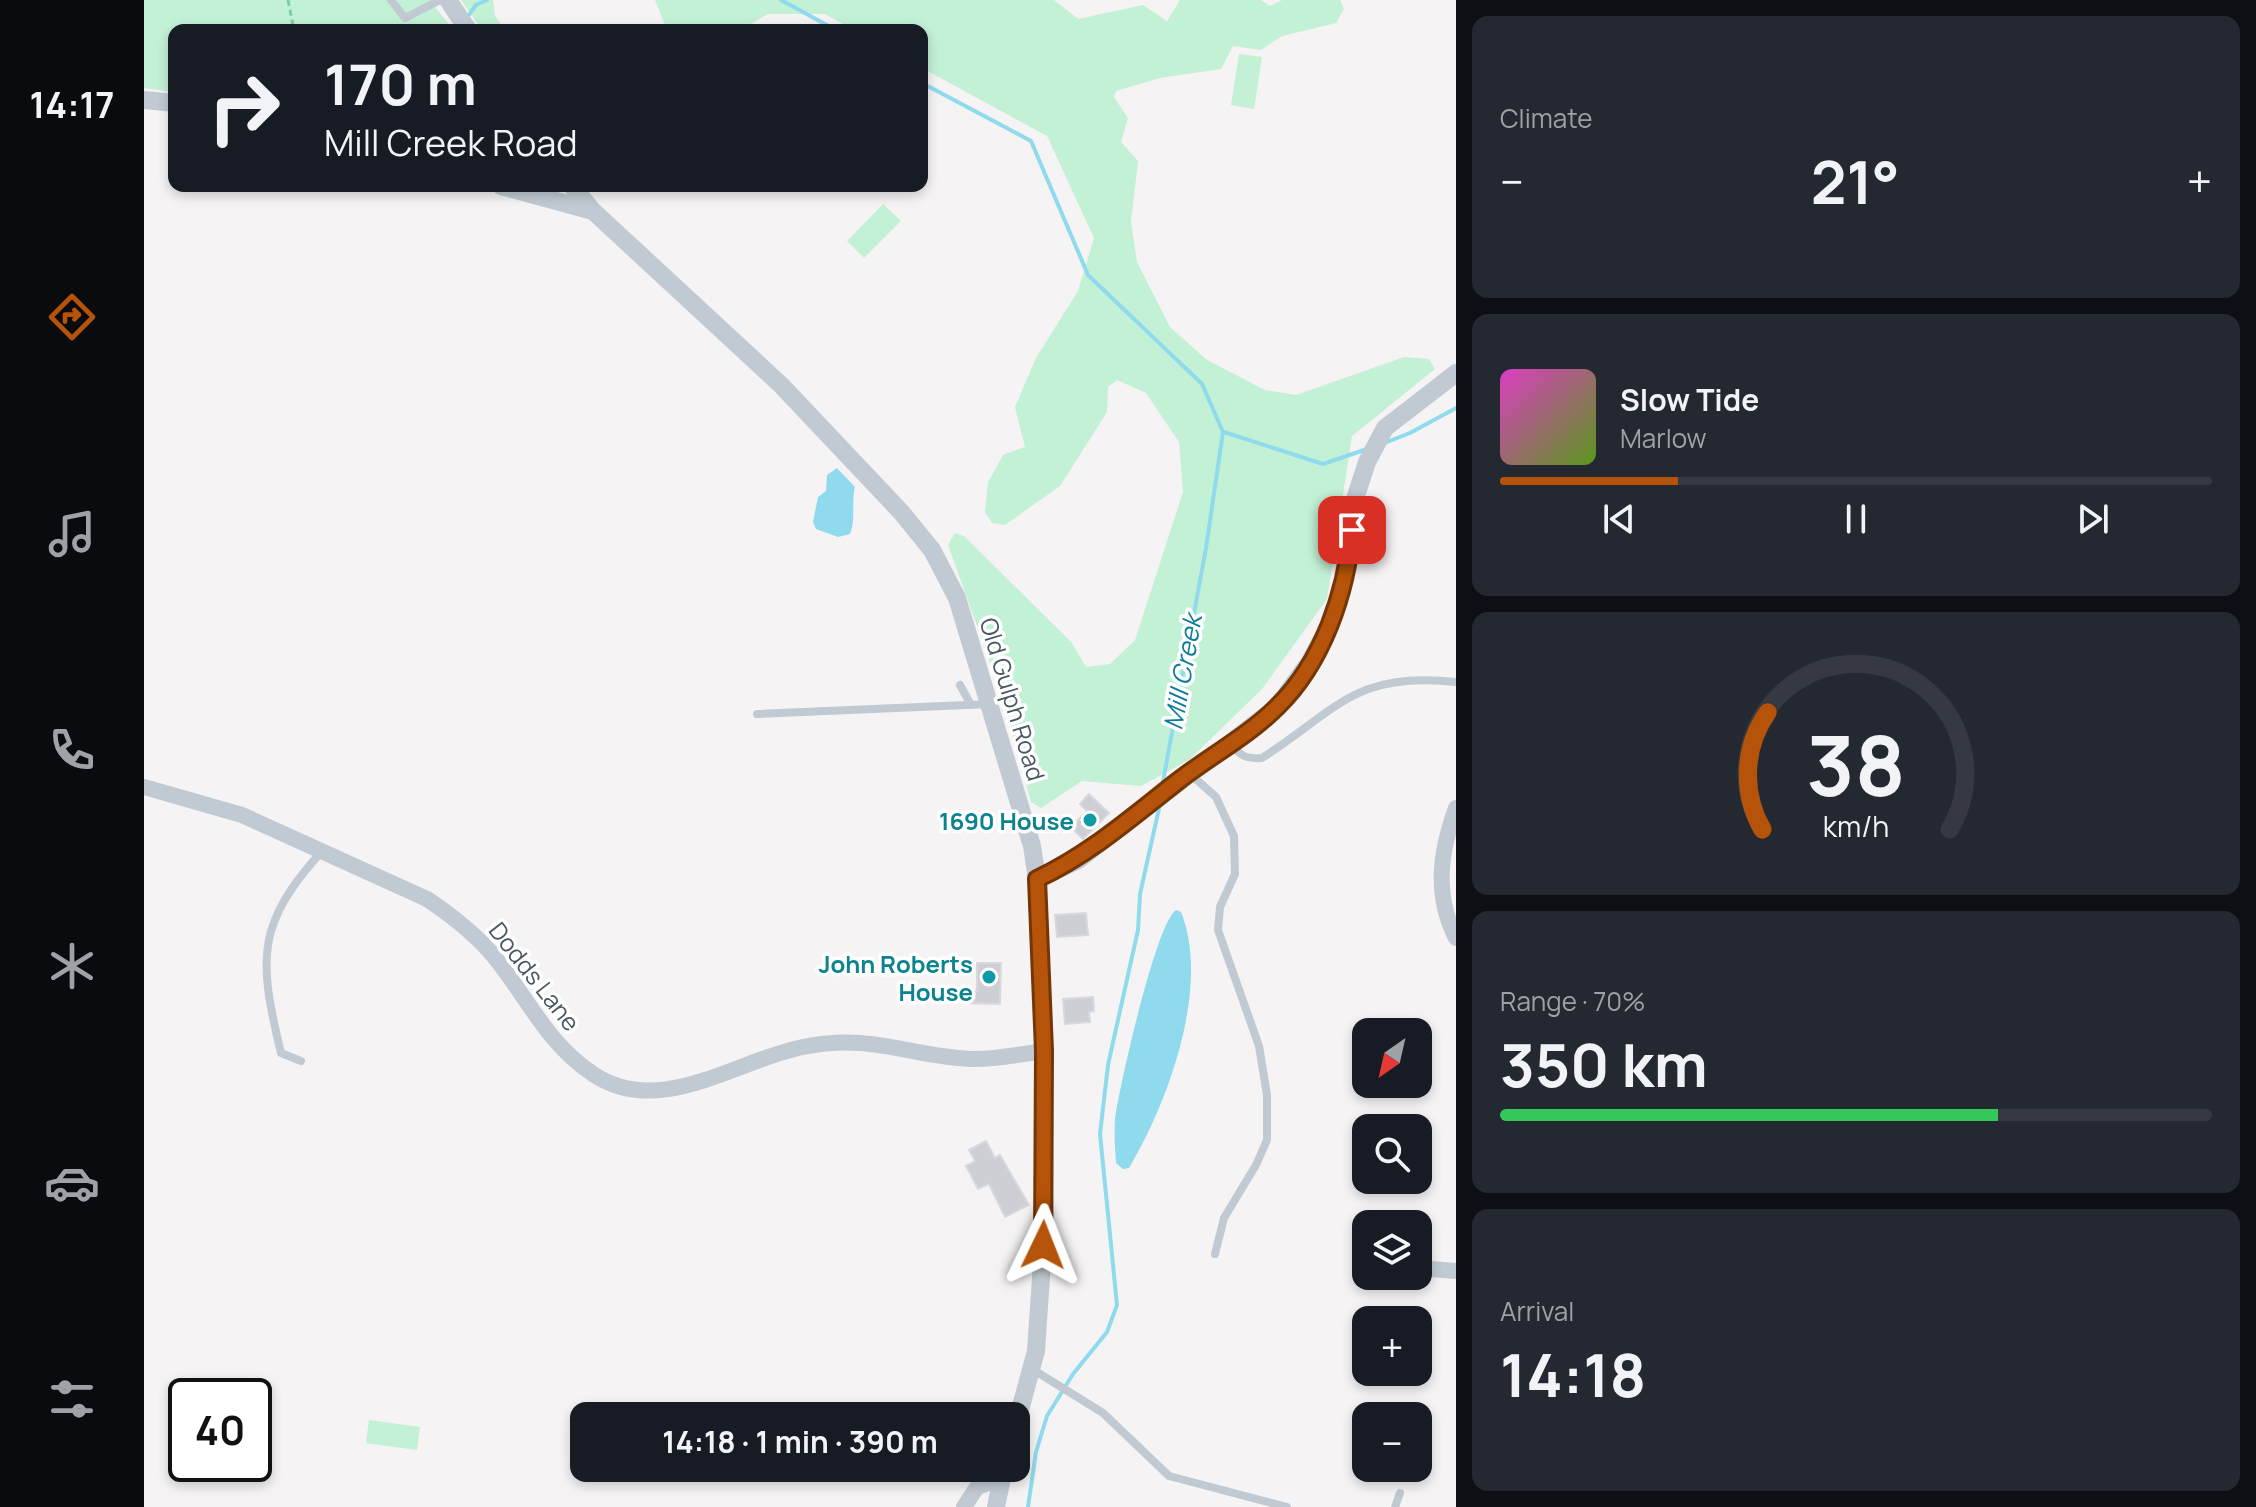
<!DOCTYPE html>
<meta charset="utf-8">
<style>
body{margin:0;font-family:Manrope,sans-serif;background:#242831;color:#f1f3f6;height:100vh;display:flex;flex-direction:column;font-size:30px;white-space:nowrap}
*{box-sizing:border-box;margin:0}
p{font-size:26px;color:#9ea1a6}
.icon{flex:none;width:44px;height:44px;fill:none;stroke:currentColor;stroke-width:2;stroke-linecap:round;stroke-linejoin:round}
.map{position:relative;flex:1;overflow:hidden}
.side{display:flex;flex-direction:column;gap:16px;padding:16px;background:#0d0f14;width:800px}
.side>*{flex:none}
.hud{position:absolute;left:24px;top:24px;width:760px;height:168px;border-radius:16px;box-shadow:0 4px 12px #0003;background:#171b24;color:#f1f3f6;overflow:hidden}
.needle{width:52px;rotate:214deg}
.tools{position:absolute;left:1208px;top:1018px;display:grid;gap:16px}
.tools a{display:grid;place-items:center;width:80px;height:80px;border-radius:16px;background:#171b24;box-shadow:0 4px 12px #0003;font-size:40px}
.speed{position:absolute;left:24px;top:1378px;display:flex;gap:16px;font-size:40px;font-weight:700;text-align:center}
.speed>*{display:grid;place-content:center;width:104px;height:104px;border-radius:50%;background:#171b24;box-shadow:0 4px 12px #0003;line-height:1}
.speed .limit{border:4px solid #111;border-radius:12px;background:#fff;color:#111}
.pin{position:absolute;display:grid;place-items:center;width:68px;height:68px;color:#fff;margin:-34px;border-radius:16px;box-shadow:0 4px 12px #0006}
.me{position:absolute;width:88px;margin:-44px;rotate:2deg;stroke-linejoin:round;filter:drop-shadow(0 0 6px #0008)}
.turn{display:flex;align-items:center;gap:28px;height:168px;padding:0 24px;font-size:36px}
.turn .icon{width:104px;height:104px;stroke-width:2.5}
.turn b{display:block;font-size:56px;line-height:68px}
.big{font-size:60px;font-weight:700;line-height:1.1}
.side .card{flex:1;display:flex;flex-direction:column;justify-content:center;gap:12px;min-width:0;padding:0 28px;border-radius:16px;background:#242831}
.side .dial{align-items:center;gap:0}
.dial svg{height:208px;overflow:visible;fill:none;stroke:#363941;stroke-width:7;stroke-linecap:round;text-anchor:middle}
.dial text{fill:#f1f3f6;stroke:none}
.song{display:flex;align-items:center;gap:24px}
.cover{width:96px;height:96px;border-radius:12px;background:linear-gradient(135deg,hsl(310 70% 55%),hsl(90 70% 35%))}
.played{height:8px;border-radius:4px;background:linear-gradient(90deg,#b45309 25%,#363941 25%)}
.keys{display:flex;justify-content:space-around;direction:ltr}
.heat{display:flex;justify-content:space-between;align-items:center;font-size:44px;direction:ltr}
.charge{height:12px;border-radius:6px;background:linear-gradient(90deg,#34c759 70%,#363941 0)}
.trip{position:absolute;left:426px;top:1402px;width:460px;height:80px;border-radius:16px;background:#171b24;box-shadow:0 4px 12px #0003;font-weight:700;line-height:80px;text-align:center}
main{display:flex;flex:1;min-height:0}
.menu{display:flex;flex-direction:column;width:144px;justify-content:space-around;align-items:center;background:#090b0e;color:#9ea1a6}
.menu .icon{width:56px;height:56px}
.menu .active{color:#b45309}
.menu b{font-size:36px;color:#f1f3f6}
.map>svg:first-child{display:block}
</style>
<main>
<nav class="menu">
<b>14:17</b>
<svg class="icon active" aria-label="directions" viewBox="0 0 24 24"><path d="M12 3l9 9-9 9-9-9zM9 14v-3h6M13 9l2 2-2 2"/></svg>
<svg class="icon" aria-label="music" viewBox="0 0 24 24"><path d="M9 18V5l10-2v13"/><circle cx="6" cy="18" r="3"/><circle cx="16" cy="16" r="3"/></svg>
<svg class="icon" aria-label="phone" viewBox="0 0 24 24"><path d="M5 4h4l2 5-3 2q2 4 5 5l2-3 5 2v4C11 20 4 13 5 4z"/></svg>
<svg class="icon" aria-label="climate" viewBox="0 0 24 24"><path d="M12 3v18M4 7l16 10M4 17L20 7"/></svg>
<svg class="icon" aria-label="car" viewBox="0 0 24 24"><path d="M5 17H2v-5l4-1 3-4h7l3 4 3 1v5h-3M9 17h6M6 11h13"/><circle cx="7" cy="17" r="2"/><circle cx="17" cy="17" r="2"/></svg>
<svg class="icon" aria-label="filters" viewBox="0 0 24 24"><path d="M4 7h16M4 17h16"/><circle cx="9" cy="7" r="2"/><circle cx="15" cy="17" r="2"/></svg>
</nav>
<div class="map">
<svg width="1312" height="1507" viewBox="0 0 1312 1507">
<rect width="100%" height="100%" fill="#f5f3f3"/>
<path fill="#c3f1d5" d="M0,0H286L309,30H30V92L0,88Z
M317,0H349L351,16L361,30H338Z
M511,0H910L934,19L999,5L1023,21L1036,0H1117L1126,6L1138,0H1196L1200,9L1192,23L1138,36L1117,50L1089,46L1077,69L1016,78L972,91L970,97L984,118L977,142L994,161L987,222L993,262L1026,327L1063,360L1121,390L1152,395L1260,357L1285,359L1291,369L1208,436L1183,599L1118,689L1045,760L997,786L938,781L897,808L887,802L861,704L804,545L811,533L820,536L928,643L942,667L966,664L991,640L1039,492L1035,442L1002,393L973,380L964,387L963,412L916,486L861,525L848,523L841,512L844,482L859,455L881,447L871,407L892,358L934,291L950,238L903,136L778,68V30H710L681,14H624L597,30H523Z
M1095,54L1118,57L1110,109L1087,105Z
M739,204L757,221L720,258L703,241Z
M225,1420L276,1427L273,1450L222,1443Z"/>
<path fill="#90daee" d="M693,468L711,487C707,503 712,520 706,534L694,537L672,529L669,522L674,497L682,491L683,475Z
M1032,910L1037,912C1067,986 1024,1103 985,1168L979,1169L972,1163C971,1148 970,1134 971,1119C975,1088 1012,923 1032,910Z"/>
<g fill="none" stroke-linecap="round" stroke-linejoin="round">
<path stroke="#90daee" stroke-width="4" d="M637,0L692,30
M322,19L332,5L343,0
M778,83L887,141L944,275L1058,384L1079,432L1062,548L1018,787
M1080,432L1179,464L1223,449
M1243,442L1266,433L1312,408
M884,1507L892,1452L903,1416L929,1374L963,1332L973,1305L956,1134L964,1065L994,930L996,894L1016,804"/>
</g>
<path fill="#cdcfd5" stroke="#d7d9de" stroke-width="2" d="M945,794L965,813L939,839L927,827L943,811L936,804Z
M942,913L944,935L913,937L911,915Z
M833,963H857L856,1004L821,1003V990L833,991Z
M949,997L950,1011L945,1012L946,1022L921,1024L919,999Z
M842,1141L851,1158L856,1155L885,1205L861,1217L845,1184L834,1189L822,1166L831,1161L825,1150Z"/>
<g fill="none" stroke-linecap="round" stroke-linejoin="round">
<path stroke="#7ad0a6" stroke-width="3" stroke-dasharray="6 4" stroke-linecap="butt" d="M144,0L150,30"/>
<path stroke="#c1cad2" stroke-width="8" d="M247,0L261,18L296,0
M816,685L827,705
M613,714L846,704
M1086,743C1096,756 1102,759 1118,758C1194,709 1211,671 1312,682
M1045,773L1072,797L1090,836L1091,874L1076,907L1074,930L1115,1046L1123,1095V1140L1112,1165L1080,1218L1071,1254
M157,1061L137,1053C114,958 112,924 179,850
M888,1369L959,1413L1025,1476L1143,1507
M1251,1507L1256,1493"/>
<path stroke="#c1cad2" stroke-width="16" d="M0,787L98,815L283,899C307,915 329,932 348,954C383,996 402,1043 449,1074C516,1119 592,1060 659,1047C727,1033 764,1056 827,1059C851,1060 877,1054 900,1051
M1312,808C1296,852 1290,895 1312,938
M1274,1268L1312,1271
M820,1507L833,1487L858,1478"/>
<path stroke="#c1cad2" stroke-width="18" d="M304,0L324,30
M0,100L30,103
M357,186L449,211
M428,186L449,211L637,385L758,513L788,550L813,598L888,846L893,879L900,1051L901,1219L892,1351L872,1425
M893,879L934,860L1133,707L1165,663L1187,622L1205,560L1211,499L1223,462L1241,428L1312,373
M852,1507L860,1468"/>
</g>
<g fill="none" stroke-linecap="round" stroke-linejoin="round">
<g stroke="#753606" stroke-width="20">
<path id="route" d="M899,1245L900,1051L893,879C946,854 988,817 1034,781C1066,756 1104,736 1133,707C1179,662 1202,593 1208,530"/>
</g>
<use href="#route" stroke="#b45309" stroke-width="14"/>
</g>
<g fill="#0f9aa8" stroke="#fff" stroke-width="3">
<circle cx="946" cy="820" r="8"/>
<circle cx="845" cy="977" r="8"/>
</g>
<g text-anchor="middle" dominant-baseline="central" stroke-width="7" stroke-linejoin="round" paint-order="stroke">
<g font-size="24" fill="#4a5661" stroke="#fff">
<text transform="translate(869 699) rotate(73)">Old Gulph Road</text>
<text transform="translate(391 976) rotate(52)">Dodds Lane</text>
</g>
<g font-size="24" font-weight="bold" fill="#0d838f" stroke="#fff" text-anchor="end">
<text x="930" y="820">1690 House</text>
<text x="829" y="963">John Roberts<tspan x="829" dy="28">House</tspan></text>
</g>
<g font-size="26" font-style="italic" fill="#0c7c9b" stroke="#fff">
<text transform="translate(1038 672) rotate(-80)">Mill Creek</text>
</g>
</g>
</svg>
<div class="tools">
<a><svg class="needle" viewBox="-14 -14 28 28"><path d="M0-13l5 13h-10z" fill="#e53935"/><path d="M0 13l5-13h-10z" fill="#9ea1a6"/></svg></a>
<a><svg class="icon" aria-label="search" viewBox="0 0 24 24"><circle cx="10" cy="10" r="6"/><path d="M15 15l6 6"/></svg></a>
<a><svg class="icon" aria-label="layers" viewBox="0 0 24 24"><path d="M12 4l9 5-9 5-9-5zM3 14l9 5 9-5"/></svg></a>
<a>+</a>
<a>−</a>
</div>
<div class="speed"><div class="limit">40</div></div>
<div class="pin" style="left:1208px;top:530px;background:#d93025"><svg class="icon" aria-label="arrive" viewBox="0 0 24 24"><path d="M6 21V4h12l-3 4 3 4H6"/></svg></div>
<svg class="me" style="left:899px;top:1245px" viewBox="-20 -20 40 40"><path d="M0-17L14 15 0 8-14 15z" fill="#b45309" stroke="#fff" stroke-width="4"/></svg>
<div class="trip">14:18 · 1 min · 390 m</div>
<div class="hud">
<div class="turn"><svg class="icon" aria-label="right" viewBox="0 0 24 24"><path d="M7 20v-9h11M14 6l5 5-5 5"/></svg><div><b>170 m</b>Mill Creek Road</div></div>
</div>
</div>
<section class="side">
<div class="card"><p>Climate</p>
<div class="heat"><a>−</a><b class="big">21°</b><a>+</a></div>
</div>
<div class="card">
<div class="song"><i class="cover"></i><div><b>Slow Tide</b><p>Marlow</p></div></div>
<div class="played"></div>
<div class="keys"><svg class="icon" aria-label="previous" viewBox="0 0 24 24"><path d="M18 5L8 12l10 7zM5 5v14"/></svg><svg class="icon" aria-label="pause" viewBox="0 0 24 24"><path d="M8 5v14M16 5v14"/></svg><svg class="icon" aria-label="next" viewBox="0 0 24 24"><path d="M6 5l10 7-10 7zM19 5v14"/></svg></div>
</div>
<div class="card dial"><svg viewBox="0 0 100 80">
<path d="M14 69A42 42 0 1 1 86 69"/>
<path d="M14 69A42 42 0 0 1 16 24" stroke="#b45309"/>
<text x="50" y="56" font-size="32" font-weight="700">38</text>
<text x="50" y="72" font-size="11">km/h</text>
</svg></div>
<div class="card"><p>Range · 70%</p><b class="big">350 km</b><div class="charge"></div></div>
<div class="card"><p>Arrival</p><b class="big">14:18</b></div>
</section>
</main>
